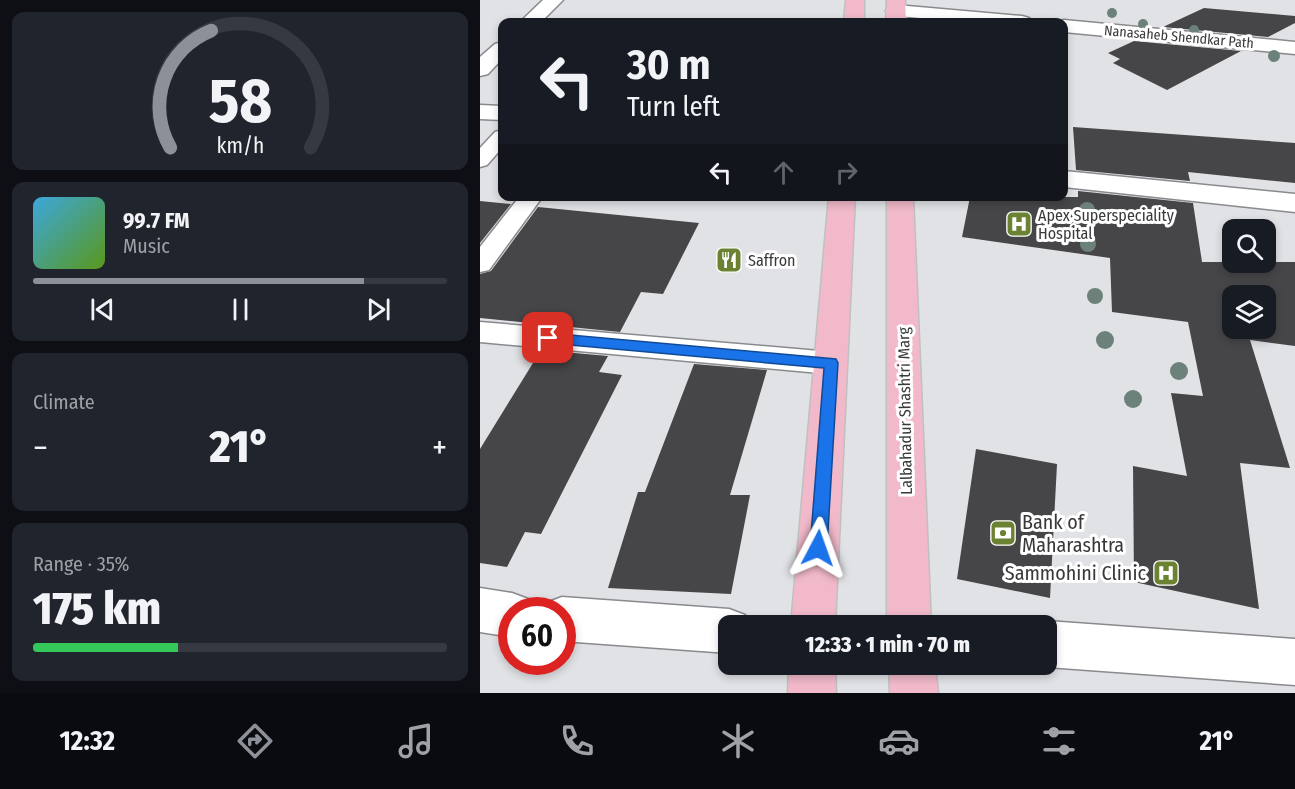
<!DOCTYPE html>
<meta charset="utf-8">
<style>
body{margin:0;font-family:"Fira Sans Condensed",sans-serif;background:#20242c;color:#f1f3f6;height:100vh;display:flex;flex-direction:column;font-size:22px;white-space:nowrap}
*{box-sizing:border-box;margin:0}
p{font-size:20px;color:#9ea1a6}
.icon{flex:none;width:33px;height:33px;fill:none;stroke:currentColor;stroke-width:2;stroke-linecap:round;stroke-linejoin:round}
.map{position:relative;flex:1;overflow:hidden}
.sheet{display:flex;flex-direction:column;gap:12px;padding:12px;background:#0d0f14;width:480px}
.sheet>*{flex:none}
.banner{position:absolute;left:18px;top:18px;width:570px;height:183px;border-radius:12px;box-shadow:0 3px 9px #0003;background:#171b24;color:#f1f3f6;overflow:hidden}
.tools{position:absolute;left:742px;top:219px;display:grid;gap:12px}
.tools a{display:grid;place-items:center;width:54px;height:54px;border-radius:12px;background:#171b24;box-shadow:0 3px 9px #0003;font-size:30px}
.speed{position:absolute;left:18px;top:597px;display:flex;gap:12px;font-size:30px;font-weight:700;text-align:center}
.speed>*{display:grid;place-content:center;width:78px;height:78px;border-radius:50%;background:#171b24;box-shadow:0 3px 9px #0003;line-height:1}
.speed .limit{border:9px solid #d22;background:#fff;color:#111}
.pin{position:absolute;display:grid;place-items:center;width:51px;height:51px;color:#fff;margin:-26px;border-radius:12px;box-shadow:0 3px 9px #0006}
.me{position:absolute;width:66px;margin:-33px;rotate:4deg;stroke-linejoin:round;filter:drop-shadow(0 0 4px #0008)}
.turn{display:flex;align-items:center;gap:21px;height:126px;padding:0 30px;font-size:27px}
.turn .icon{width:78px;height:78px;stroke-width:2.5}
.turn b{display:block;font-size:42px;line-height:51px}
.lanes{display:flex;align-items:center;height:57px;padding:0 30px;background:#0003;justify-content:center;gap:30px;direction:ltr}
.lanes .off{opacity:.35}
.big{font-size:45px;font-weight:800;line-height:1.1}
.sheet .tile{flex:1;display:flex;flex-direction:column;justify-content:center;gap:9px;min-width:0;padding:0 21px;border-radius:12px;background:#20242c}
.sheet .dial{align-items:center;gap:0}
.dial svg{height:156px;overflow:visible;fill:none;stroke:#363941;stroke-width:7;stroke-linecap:round;text-anchor:middle}
.dial text{fill:#f1f3f6;stroke:none}
.song{display:flex;align-items:center;gap:18px}
.cover{width:72px;height:72px;border-radius:9px;background:linear-gradient(135deg,hsl(200 70% 55%),hsl(90 70% 35%))}
.played{height:6px;border-radius:3px;background:linear-gradient(90deg,#8c9099 80%,#363941 80%)}
.keys{display:flex;justify-content:space-around;direction:ltr}
.heat{display:flex;justify-content:space-between;align-items:center;font-size:33px;direction:ltr}
.charge{height:9px;border-radius:4px;background:linear-gradient(90deg,#34c759 35%,#363941 0)}
.trip{position:absolute;left:238px;top:615px;width:339px;height:60px;border-radius:12px;background:#171b24;box-shadow:0 3px 9px #0003;font-weight:800;line-height:60px;text-align:center}
.menu{display:flex;height:96px;justify-content:space-around;align-items:center;background:#090b0e;color:#9ea1a6}
.menu .icon{width:42px;height:42px}
.menu .on{color:#8c9099}
.menu b{font-size:27px;color:#f1f3f6}
main{display:flex;flex:1;min-height:0}
.map>svg:first-child{display:block}
</style>
<main>
<section class="sheet">
<div class="tile dial"><svg viewBox="0 0 100 80">
<path d="M14 69A42 42 0 1 1 86 69"/>
<path d="M14 69A42 42 0 0 1 35 9" stroke="#8c9099"/>
<text x="50" y="56" font-size="32" font-weight="700">58</text>
<text x="50" y="72" font-size="11">km/h</text>
</svg></div>
<div class="tile">
<div class="song"><i class="cover"></i><div><b>99.7 FM</b><p>Music</p></div></div>
<div class="played"></div>
<div class="keys"><svg class="icon" aria-label="previous" viewBox="0 0 24 24"><path d="M18 5L8 12l10 7zM5 5v14"/></svg><svg class="icon" aria-label="pause" viewBox="0 0 24 24"><path d="M8 5v14M16 5v14"/></svg><svg class="icon" aria-label="next" viewBox="0 0 24 24"><path d="M6 5l10 7-10 7zM19 5v14"/></svg></div>
</div>
<div class="tile"><p>Climate</p>
<div class="heat"><a>−</a><b class="big">21°</b><a>+</a></div>
</div>
<div class="tile"><p>Range · 35%</p><b class="big">175 km</b><div class="charge"></div></div>
</section>
<div class="map">
<svg width="815" height="693" viewBox="0 0 815 693">
<rect width="100%" height="100%" fill="#e1e2e5"/>
<path fill="#464548" fill-rule="evenodd" d="M724,8L815,16V23L788,37L683,27Z
M654,41L761,51L687,90L633,63L640,59L628,53Z
M593,127L815,143V183L708,172L710,181L596,170Z
M598,191L713,203L722,262H815V346L770,340L810,468L760,463L779,609L654,582L653,466L707,476L691,393L723,396L708,322L632,312L630,258L482,237L490,197H598ZM753,296H786V328H753Z
M0,201L31,204L0,243Z
M58,207L219,223L183,294L161,292L140,332L0,318V274L11,271Z
M61,350L128,356L119,372L142,375L61,534L45,532L27,567L0,563V449Z
M214,364L287,370L250,495H270L251,594L128,588L158,492H165Z
M496,449L577,464L570,598L477,579Z"/>
<g fill="none" stroke-linecap="round" stroke-linejoin="round">
<g stroke="#898a8d" stroke-width="3">
<path id="service" d="M22,130V148L7,165L0,167V148L15,132Z
M40,196H63L9,270L0,272V247Z
M0,322L351,352L361,355L365,363L361,371L351,374L0,342Z"/>
</g>
<g stroke="#898a8d" stroke-width="3">
<path id="minor" d="M63,0H83L61,22H40Z
M416,5L542,16L549,18L552,22H481L409,15L406,11L409,7Z
M584,20L815,42V54L584,32V22H576Z
M22,42V59L8,74L0,76V57L15,44Z
M0,105L22,106V120L0,119Z
M584,171L815,194V212L584,187Z
M0,588L32,593L48,599L52,610H32V637L0,632Z
M82,597L249,609L265,615L269,626H249V653L82,641V610H63L66,603Z
M567,621L815,639V685L567,667L562,664H567V626H557Z"/>
</g>
<g stroke="#bfc0c0" stroke-width="3">
<path id="primary" d="M366,0H384V22H364Z
M407,0H425L426,22H406Z
M349,196H375L355,626H311Z
M407,196H433L451,626H407Z
M309,664H355L356,693H308Z
M409,664H455L458,693H410Z"/>
</g>
<use href="#service" fill="#fff" fill-rule="evenodd"/>
<use href="#minor" fill="#fff" fill-rule="evenodd"/>
<use href="#primary" fill="#f1b9ca" fill-rule="evenodd"/>
</g>
<g fill="#6d817b">
<circle cx="632" cy="13" r="5"/>
<circle cx="663" cy="24" r="5"/>
<circle cx="714" cy="30" r="5"/>
<circle cx="794" cy="56" r="6"/>
<circle cx="607" cy="210" r="8"/>
<circle cx="608" cy="244" r="8"/>
<circle cx="615" cy="296" r="8"/>
<circle cx="625" cy="340" r="9"/>
<circle cx="699" cy="371" r="9"/>
<circle cx="653" cy="399" r="9"/>
</g>
<path fill="#1a73e8" stroke="#114b97" stroke-width="1.5" d="M68,333L356,359L358,363L347,548L344,553L338,556L332,553L330,548L344,368L68,343L61,338Z"/>
<defs>
<g id="hospital-square" transform="scale(1.35)"><rect x="-9" y="-9" width="18" height="18" rx="4" fill="#6b8233" stroke="#fff"/><path d="M-5-5h3v3.5h4V-5h3V5h-3V1.5h-4V5h-3Z" fill="#fff"/></g>
<g id="restaurant-square" transform="scale(1.35)"><rect x="-9" y="-9" width="18" height="18" rx="4" fill="#6b8233" stroke="#fff"/><path d="M-5-6h1v4h1v-4h1v4h1v-4h1v5L-1.5 .5V6h-2V.5L-5-1ZM5-6V6H3V1.5H1.5Q1.5-4 5-6Z" fill="#fff"/></g>
<g id="bank-square" transform="scale(1.35)"><rect x="-9" y="-9" width="18" height="18" rx="4" fill="#6b8233" stroke="#fff"/><path d="M-6-4H6V4H-6ZM0-2.3a2.3 2.3 0 1 0 0 4.6a2.3 2.3 0 1 0 0-4.6Z" fill="#fff"/></g>
</defs>
<g fill-rule="evenodd">
<use href="#hospital-square" x="539" y="224"/>
<use href="#restaurant-square" x="249" y="260"/>
<use href="#bank-square" x="523" y="533"/>
<use href="#hospital-square" x="686" y="573"/>
</g>
<g text-anchor="middle" dominant-baseline="central" stroke-width="6" stroke-linejoin="round" paint-order="stroke">
<g font-size="14" fill="#38393a" stroke="#fff">
<text transform="translate(699 37) rotate(5)">Nanasaheb Shendkar Path</text>
</g>
<g font-size="16" fill="#38393a" stroke="#fff" text-anchor="start">
<text x="558" y="215">Apex Superspeciality<tspan x="558" dy="18">Hospital</tspan></text>
<text x="268" y="260">Saffron</text>
</g>
<g font-size="16" fill="#38393a" stroke="#fff">
<text transform="translate(425 411) rotate(-91)">Lalbahadur Shashtri Marg</text>
</g>
<g font-size="20" fill="#38393a" stroke="#fff" text-anchor="start">
<text x="542" y="522">Bank of<tspan x="542" dy="23">Maharashtra</tspan></text>
<text x="666" y="573" text-anchor="end">Sammohini Clinic</text>
</g>
</g>
</svg>
<div class="tools">
<a><svg class="icon" aria-label="search" viewBox="0 0 24 24"><circle cx="10" cy="10" r="6"/><path d="M15 15l6 6"/></svg></a>
<a><svg class="icon" aria-label="layers" viewBox="0 0 24 24"><path d="M12 4l9 5-9 5-9-5zM3 14l9 5 9-5"/></svg></a>
</div>
<div class="speed"><div class="limit">60</div></div>
<div class="pin" style="left:68px;top:338px;background:#d93025"><svg class="icon" aria-label="arrive" viewBox="0 0 24 24"><path d="M6 21V4h12l-3 4 3 4H6"/></svg></div>
<svg class="me" style="left:338px;top:548px" viewBox="-20 -20 40 40"><path d="M0-17L14 15 0 8-14 15z" fill="#1a73e8" stroke="#fff" stroke-width="4"/></svg>
<div class="trip">12:33 · 1 min · 70 m</div>
<div class="banner">
<div class="turn"><svg class="icon" aria-label="left" viewBox="0 0 24 24"><path d="M17 20v-9H6M10 6l-5 5 5 5"/></svg><div><b>30 m</b>Turn left</div></div>
<div class="lanes"><svg class="icon" aria-label="left" viewBox="0 0 24 24"><path d="M17 20v-9H6M10 6l-5 5 5 5"/></svg><svg class="icon off" aria-label="ahead" viewBox="0 0 24 24"><path d="M12 20V5M6 11l6-6 6 6"/></svg><svg class="icon off" aria-label="right" viewBox="0 0 24 24"><path d="M7 20v-9h11M14 6l5 5-5 5"/></svg></div>
</div>
</div>
</main>
<nav class="menu">
<b>12:32</b>
<svg class="icon on" aria-label="directions" viewBox="0 0 24 24"><path d="M12 3l9 9-9 9-9-9zM9 14v-3h6M13 9l2 2-2 2"/></svg>
<svg class="icon" aria-label="music" viewBox="0 0 24 24"><path d="M9 18V5l10-2v13"/><circle cx="6" cy="18" r="3"/><circle cx="16" cy="16" r="3"/></svg>
<svg class="icon" aria-label="phone" viewBox="0 0 24 24"><path d="M5 4h4l2 5-3 2q2 4 5 5l2-3 5 2v4C11 20 4 13 5 4z"/></svg>
<svg class="icon" aria-label="climate" viewBox="0 0 24 24"><path d="M12 3v18M4 7l16 10M4 17L20 7"/></svg>
<svg class="icon" aria-label="car" viewBox="0 0 24 24"><path d="M5 17H2v-5l4-1 3-4h7l3 4 3 1v5h-3M9 17h6M6 11h13"/><circle cx="7" cy="17" r="2"/><circle cx="17" cy="17" r="2"/></svg>
<svg class="icon" aria-label="filters" viewBox="0 0 24 24"><path d="M4 7h16M4 17h16"/><circle cx="9" cy="7" r="2"/><circle cx="15" cy="17" r="2"/></svg>
<b>21°</b>
</nav>
